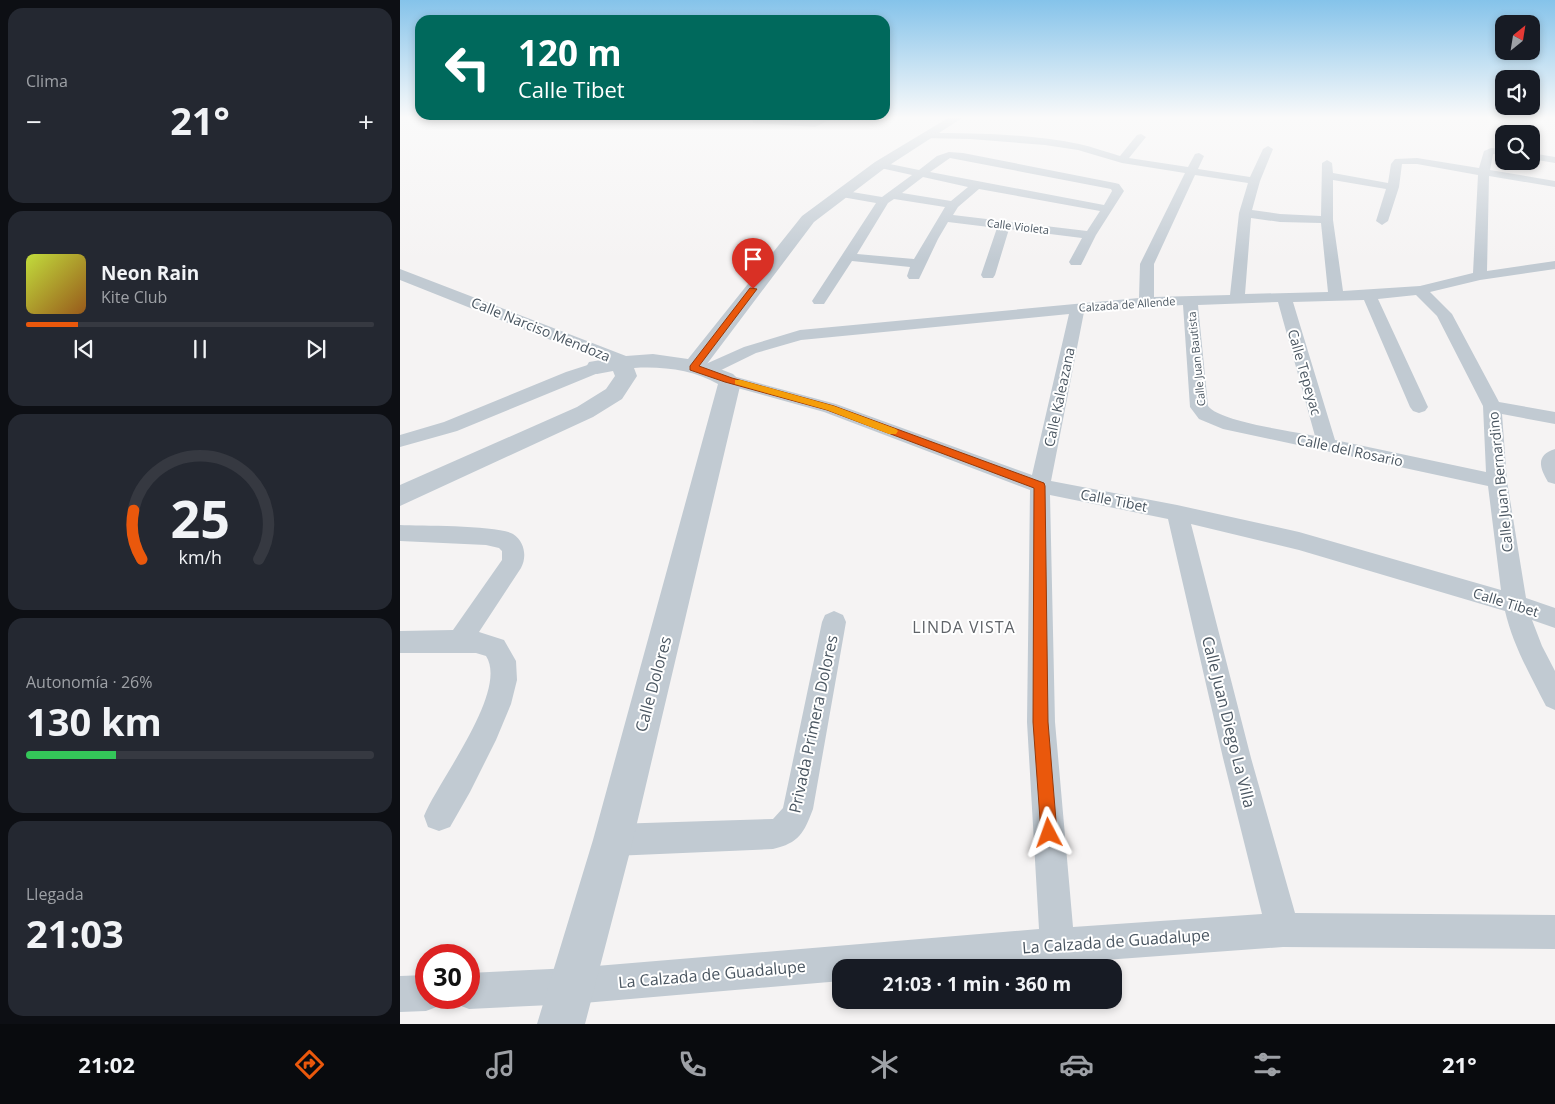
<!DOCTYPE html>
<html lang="es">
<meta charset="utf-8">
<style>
body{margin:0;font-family:"Open Sans",sans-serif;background:#242831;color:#f1f3f6;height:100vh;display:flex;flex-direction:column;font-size:19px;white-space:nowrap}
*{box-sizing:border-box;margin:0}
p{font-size:16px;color:#9ea1a6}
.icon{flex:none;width:28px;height:28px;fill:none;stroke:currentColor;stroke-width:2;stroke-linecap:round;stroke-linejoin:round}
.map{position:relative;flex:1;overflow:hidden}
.panel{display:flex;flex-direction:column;gap:8px;padding:8px;background:#0d0f14;width:400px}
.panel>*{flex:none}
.hud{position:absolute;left:15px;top:15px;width:475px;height:105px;border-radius:15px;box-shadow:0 2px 8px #0003;background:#00695c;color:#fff;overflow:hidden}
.needle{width:32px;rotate:30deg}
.buttons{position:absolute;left:1095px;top:15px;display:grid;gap:10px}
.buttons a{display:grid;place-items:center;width:45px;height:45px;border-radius:10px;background:#171b24;box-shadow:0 2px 8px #0003;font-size:25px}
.speed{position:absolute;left:15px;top:944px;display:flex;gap:10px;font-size:25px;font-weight:700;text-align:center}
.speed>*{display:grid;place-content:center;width:65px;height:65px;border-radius:50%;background:#171b24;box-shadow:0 2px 8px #0003;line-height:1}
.speed .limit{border:8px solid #d22;background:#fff;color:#111}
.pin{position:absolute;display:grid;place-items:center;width:42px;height:42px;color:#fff;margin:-51px -21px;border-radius:50% 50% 50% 0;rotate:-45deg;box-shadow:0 0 5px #0007}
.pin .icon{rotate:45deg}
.me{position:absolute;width:55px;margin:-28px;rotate:356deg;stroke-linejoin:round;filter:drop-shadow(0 0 4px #0008)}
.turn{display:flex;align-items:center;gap:18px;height:105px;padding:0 20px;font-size:22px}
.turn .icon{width:65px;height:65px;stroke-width:2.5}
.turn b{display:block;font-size:35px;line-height:42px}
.big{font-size:38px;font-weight:700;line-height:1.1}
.panel .card{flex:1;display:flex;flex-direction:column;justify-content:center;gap:8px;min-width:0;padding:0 18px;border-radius:15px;background:#242831}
.panel .dial{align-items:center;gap:0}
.dial svg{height:130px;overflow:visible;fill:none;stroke:#363941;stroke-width:7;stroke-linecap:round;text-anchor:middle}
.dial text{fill:#f1f3f6;stroke:none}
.song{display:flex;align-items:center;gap:15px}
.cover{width:60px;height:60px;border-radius:8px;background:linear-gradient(135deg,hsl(70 70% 55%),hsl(30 70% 35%))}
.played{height:5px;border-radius:2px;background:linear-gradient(90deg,#ea580c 15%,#363941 15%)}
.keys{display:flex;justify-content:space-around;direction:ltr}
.heat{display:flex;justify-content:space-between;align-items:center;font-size:28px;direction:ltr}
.charge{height:8px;border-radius:4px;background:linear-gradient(90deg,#34c759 26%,#363941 0)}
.trip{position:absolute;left:432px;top:959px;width:290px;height:50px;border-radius:15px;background:#171b24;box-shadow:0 2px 8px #0003;font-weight:700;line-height:50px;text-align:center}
.tabs{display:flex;height:80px;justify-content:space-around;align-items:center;background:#090b0e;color:#9ea1a6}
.tabs .icon{width:35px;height:35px}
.tabs .on{color:#ea580c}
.tabs b{font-size:22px;color:#f1f3f6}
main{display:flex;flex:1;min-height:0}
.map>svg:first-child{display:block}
</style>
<main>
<section class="panel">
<div class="card"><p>Clima</p>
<div class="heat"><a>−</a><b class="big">21°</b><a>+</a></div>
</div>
<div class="card">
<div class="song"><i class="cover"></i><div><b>Neon Rain</b><p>Kite Club</p></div></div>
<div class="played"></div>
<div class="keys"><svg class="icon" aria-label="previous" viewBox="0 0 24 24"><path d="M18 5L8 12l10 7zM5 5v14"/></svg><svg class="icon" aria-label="pause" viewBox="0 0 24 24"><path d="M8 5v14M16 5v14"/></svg><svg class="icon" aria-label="next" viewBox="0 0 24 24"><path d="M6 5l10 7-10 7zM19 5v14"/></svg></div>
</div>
<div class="card dial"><svg viewBox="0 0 100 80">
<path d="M14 69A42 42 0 1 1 86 69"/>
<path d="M14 69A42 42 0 0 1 9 39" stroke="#ea580c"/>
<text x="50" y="56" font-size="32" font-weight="700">25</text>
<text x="50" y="72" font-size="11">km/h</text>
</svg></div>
<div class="card"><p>Autonomía · 26%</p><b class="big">130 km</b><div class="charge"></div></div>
<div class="card"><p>Llegada</p><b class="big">21:03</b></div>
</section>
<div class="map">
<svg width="1155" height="1024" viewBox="0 0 1155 1024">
<rect width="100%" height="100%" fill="#f5f3f3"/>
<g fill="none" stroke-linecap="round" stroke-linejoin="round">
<path fill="#c1cad2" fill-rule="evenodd" d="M356,118L414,121L421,118H433L415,127L353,123V119Z
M527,133C577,133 630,134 679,144C693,147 706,152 720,156L737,135L741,134L746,137L729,158L788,167L795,154L799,153L804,156L798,169L850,177L863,149L868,146L873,149L860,181L852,210L880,214L921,216L922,163L927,160L932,163L933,173L988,183L991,164L995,159L1017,158L1079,168L1084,151L1091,148L1104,149V155L1093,154L1090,170L1155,181V187L1089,176L1087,271L1155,261V269L1080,280L1030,292L1052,314L1099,402L1155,412V424L1102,414L1107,481L1126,598L1155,608V628L1132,620L1142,646L1155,671V710L1146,706C1130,675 1113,645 1105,611L899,550L791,524L851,758L895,913L1155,915V949L883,947L594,968H441V981L172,1004L69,1009L56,1004L54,998H69V973L172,968L639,929L627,722L630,490L424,412L323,384L320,380L323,376L329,375L436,404L632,475L669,314L401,340L356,353L311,375H299L296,371L299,367L344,347L400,330L739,298L740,264L785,173L722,163L678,150L645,145L570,139L523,138L522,136ZM1002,164H1017L1078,175L1073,273L1020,286L943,291L933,220V180L986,189L976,221L982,225L988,221L999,187ZM795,175L848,183L839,213L830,295L754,297V264ZM851,218L880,222L921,223L928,292L845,294ZM1016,295L1037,316L1083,406L1086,472L935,440L893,302L964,300L1010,407L1013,411L1019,413L1025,411L1028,407L978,299ZM878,302L915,436C893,431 820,422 808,406L798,305ZM783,305L790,407L799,419L823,429L1088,486L1101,590L899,532L777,505L651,481L684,312ZM650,495L768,519L823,758L862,914L673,927L655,722Z
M549,152L563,153L715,183L719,184L724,191L696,235L681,265H671L669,262L682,238L609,229L595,275L593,278H583L581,275L597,228L548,222L538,239L519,279H509L507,276L510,267L452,261L424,304H414L412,301L476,203L436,196L434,194L436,192L440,190L482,197L512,175L476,167L475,165L476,163L480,162L519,170L537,156ZM550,158L711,189L712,191L704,205L530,172ZM523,177L568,187L551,201L502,193ZM579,189L700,211L687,231L553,215L558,207ZM494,199L545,207L514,259L457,254L488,203Z
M1131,153L1155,157V163L1131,159Z
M197,362L203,363L205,367L203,371L57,431L0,447V435L44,422L166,372Z
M1155,449V484L1148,482C1139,467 1136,455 1155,449Z
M0,525C21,526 98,525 113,534C125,542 127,557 121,568L79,632L104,640L116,661L117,680L111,704L96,740L70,792L50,827L39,831L28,827L24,816C38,781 109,691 86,656L76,653H0V631L53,630L102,560V551L99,548L86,545L0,541Z
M434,611L443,615L446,622L413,809C404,833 399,843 373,849L213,856L202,851L197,840L202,829L213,824L373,819L383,808L422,622L425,615Z
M26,975V998H42L39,1006L26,1011L0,1012V976Z"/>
<path fill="#c1cad2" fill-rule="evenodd" d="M548,118H562L485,168L414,222L307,364L333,374L341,382L233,840L185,1024H137L193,840L318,384C294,370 262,366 234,368L237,376L222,399L193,417L0,506V485L177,407L206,389L215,376L213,371L197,374L189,372L186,367L189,362L201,360L0,280V269L226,356L253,354L288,359L402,216L475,162Z"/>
</g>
<linearGradient id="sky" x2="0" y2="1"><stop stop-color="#85c3ea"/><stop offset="0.45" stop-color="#fafafa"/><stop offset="1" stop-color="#fafafa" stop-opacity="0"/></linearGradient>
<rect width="1155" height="261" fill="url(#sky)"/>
<path fill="#ea580c" stroke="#983908" d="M350,288L357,289L299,366L332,378L434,406L644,483L645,486L648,722L657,833L655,839L649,841L643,839L641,833L633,722L634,488L427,410L325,382L290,370V366Z"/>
<path fill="#f59e0b" d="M335,380H341L434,406L496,429L498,431L496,434H489L427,410L335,384Z"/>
<g text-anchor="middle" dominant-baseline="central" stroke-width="4" stroke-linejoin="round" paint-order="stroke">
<g font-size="11" fill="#4a5661" stroke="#fff">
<text transform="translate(618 226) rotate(7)">Calle Violeta</text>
<text transform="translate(727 304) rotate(-4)">Calzada de Allende</text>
<text transform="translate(796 359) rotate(-96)">Calle Juan Bautista</text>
</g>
<g font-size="14" fill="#4a5661" stroke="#fff">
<text transform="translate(141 329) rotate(22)">Calle Narciso Mendoza</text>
<text transform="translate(905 372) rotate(74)">Calle Tepeyac</text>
<text transform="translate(659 397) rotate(-78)">Calle Kaleazana</text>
<text transform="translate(950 450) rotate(12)">Calle del Rosario</text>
<text transform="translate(1100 482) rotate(-96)">Calle Juan Bernardino</text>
<text transform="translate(714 500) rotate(11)">Calle Tibet</text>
<text transform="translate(1106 602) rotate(17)">Calle Tibet</text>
</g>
<g font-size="16" letter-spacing="1" fill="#5f6368" stroke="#fff">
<text x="564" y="627">LINDA VISTA</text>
</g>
<g font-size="16" fill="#4a5661" stroke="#fff">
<text transform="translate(253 684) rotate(-75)">Calle Dolores</text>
<text transform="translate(829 722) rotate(76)">Calle Juan Diego La Villa</text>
<text transform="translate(413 724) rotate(-78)">Privada Primera Dolores</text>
<text transform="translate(716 941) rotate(-4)">La Calzada de Guadalupe</text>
<text transform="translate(312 974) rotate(-5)">La Calzada de Guadalupe</text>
</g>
</g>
</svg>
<div class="buttons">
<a><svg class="needle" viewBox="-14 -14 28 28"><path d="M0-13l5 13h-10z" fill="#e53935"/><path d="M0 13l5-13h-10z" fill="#9ea1a6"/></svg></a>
<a><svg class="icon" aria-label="sound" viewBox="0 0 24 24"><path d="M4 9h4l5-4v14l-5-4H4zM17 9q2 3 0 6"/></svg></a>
<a><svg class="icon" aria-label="search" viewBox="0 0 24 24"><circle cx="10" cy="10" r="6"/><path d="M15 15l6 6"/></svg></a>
</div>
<div class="speed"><div class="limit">30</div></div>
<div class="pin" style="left:353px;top:289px;background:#d93025"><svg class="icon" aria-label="arrive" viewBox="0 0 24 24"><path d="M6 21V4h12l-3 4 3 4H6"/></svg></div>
<svg class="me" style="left:649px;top:833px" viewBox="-20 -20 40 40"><path d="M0-17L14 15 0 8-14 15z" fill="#ea580c" stroke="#fff" stroke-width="4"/></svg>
<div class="trip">21:03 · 1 min · 360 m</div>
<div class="hud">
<div class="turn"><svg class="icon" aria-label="left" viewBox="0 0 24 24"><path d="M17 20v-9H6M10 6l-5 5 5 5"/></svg><div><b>120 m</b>Calle Tibet</div></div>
</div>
</div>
</main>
<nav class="tabs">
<b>21:02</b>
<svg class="icon on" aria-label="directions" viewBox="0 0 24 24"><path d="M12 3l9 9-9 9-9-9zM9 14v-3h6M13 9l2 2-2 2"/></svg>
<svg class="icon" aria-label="music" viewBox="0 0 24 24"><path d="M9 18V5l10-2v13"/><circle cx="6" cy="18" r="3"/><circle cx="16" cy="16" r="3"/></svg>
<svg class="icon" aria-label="phone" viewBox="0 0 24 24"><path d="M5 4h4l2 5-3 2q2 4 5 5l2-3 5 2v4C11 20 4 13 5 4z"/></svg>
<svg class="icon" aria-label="climate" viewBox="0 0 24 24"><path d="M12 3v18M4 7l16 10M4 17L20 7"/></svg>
<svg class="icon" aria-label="car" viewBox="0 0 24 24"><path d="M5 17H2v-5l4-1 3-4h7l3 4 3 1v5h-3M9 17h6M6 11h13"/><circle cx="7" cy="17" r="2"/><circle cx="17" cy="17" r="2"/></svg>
<svg class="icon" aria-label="filters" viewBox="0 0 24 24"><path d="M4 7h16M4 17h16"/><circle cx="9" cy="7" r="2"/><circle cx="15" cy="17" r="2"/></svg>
<b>21°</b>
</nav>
